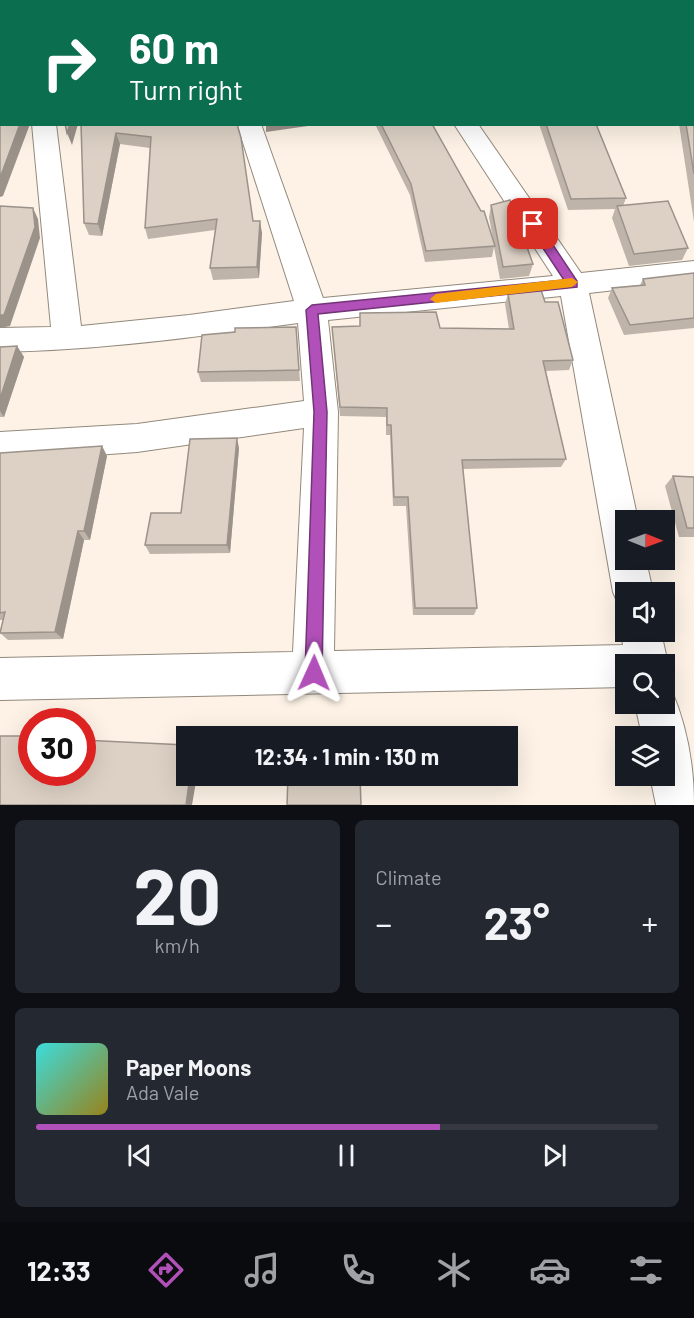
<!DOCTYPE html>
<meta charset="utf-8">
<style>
body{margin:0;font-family:Barlow,sans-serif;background:#242831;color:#f1f3f6;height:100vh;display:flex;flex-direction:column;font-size:22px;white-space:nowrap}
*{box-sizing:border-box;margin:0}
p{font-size:20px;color:#9ea1a6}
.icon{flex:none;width:33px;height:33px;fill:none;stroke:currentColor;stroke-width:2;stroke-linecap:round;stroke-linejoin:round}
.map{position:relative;height:805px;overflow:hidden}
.details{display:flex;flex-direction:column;gap:15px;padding:15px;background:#0d0f14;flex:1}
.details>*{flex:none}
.banner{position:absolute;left:0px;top:0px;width:694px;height:126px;box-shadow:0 6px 24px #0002;background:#0b6e4f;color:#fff;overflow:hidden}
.needle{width:39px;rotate:91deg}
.controls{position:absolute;left:615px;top:510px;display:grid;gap:12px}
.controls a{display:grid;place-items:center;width:60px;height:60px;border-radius:0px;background:#171b24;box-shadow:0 6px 24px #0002;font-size:30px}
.speed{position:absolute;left:18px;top:708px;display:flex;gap:12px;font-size:30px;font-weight:700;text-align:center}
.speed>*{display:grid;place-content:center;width:78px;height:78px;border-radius:50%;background:#171b24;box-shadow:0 6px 24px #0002;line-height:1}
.speed .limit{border:9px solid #d22;background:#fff;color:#111}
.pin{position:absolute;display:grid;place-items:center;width:51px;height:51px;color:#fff;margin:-26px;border-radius:12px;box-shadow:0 3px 9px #0006}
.me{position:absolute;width:66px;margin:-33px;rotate:1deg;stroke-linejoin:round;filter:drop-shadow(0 0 4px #0008)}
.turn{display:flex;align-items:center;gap:21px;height:126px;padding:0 30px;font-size:27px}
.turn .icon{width:78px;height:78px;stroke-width:2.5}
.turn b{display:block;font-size:42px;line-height:51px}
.big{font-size:45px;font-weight:700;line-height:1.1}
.details .widget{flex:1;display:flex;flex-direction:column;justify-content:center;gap:9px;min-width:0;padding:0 21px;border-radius:9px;background:#242831}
.details .dial{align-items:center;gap:0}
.dial b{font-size:78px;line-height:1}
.song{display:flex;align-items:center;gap:18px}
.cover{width:72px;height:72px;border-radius:9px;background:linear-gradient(135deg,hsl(180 70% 55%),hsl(50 70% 35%))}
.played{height:6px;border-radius:3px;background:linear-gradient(90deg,#b150b8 65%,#363941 65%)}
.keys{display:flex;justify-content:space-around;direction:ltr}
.heat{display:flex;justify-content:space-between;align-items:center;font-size:33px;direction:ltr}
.details .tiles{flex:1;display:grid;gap:15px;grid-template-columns:1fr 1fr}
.widget:last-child{grid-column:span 2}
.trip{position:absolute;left:176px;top:726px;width:342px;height:60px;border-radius:0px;background:#171b24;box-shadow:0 6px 24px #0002;font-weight:700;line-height:60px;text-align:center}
.tab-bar{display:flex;height:96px;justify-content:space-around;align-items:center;background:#090b0e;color:#9ea1a6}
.tab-bar .icon{width:42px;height:42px}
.tab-bar .active{color:#b150b8}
.tab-bar b{font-size:27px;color:#f1f3f6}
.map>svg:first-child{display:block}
</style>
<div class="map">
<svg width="694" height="805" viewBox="0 0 694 805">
<rect width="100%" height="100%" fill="#fdf2e5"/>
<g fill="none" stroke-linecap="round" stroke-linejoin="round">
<g stroke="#92897d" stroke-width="2">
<path id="minor" d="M32,124H56L81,326L189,315L294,301L237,124H261L323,298L553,276L454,124H478L581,273L694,261V281L589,293L638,520H626V560H646L653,592H626V608L619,606L613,592L561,296L328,320L338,412L334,651L623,645L621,632L626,620V632H661L668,664L664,672V664H626V687L0,700V658L293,652L304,428L137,452L0,462V432L137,424L304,401L298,323C199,337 100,350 0,352V328L51,327Z
M664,686L671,689C687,726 694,765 694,805H656L650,776H664V736H642L635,704H664Z"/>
</g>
<use href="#minor" fill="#fff" fill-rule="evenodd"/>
</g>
<path fill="#beb4a9" d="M694,0V222L679,124H693Z
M81,124H237L253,221L262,233L259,278L213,280L210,268L215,230L148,239L145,228L150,148L120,144L102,236L89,235L84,223Z
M375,124H432L493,239L489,217L491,205L533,264L529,276L500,279L494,247L492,257L425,262L410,195Z
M539,124H596L626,198L623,206L688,248L682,260L629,266L612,218L615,209L568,210Z
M694,273V328L624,335L608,298L612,288L640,285L643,279Z
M508,294L545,302L573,360L569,370L546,371L566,459L561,467L463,469L477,608L474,615H413L406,506H393L390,435H386V417L340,416L332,327L360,326V313L440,328L509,329L505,304Z
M296,327L300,381L201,382L198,372Z
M17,346L24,357L4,417H0V347Z
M102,446L107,456L90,540H84L63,639L8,640L0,633L3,620H0V453Z
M239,448L230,553L150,554L145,545L181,513Z
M673,476L694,477V537H679L665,486Z"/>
<path fill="#9b928a" d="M20,124H30L3,196L0,197V178Z
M70,124H78L72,145L67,133Z
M266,124H308V126L266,132Z
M116,133L120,144L102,236L98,224Z
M33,208L38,219L40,238L10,326L0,328V315Z
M260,221L262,233L259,278L257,267Z
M17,346L24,357L4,417L0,411V399Z
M237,438L239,448L230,553L227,545Z
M102,446L107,456L90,540L84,531Z
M78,531L84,540L63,639L55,632Z
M190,776H197L192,805H186Z"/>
<path fill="#ddd1c5" stroke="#9b928a" stroke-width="1.5" d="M0,0H101V2H2V124H20L0,178Z
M140,0H694V174L686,124H693V2H124Z
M65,124H70L67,133Z
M81,124H237L241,138L253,221H260L257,267L210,268L217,219L145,228L151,137L116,133L98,224L84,223Z
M381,124H432L481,211H484L495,246L426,251L411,184Z
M546,124H596L626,198L571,199Z
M510,200L533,264L503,267L491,205Z
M668,201L688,248L634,254L617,206Z
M0,206L33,208L35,227L4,315H0Z
M694,273V318L630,325L612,288L645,285L643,279Z
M541,290L545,302H558L573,360L543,361L566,459L462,460L477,608H415L408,497H394L391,425H387V408L340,407L332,327L360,326V313L436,312L440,328L514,329L508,294Z
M296,327L299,370L198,372L202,335L235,332V328Z
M17,346L0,399V347Z
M237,438L227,545H145L151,513H181L190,439Z
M102,446L84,531H78L55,632L0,633L5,612L0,613V453Z
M673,476L694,477V528H687Z
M0,736H32V772H82V740L186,745V776H190L186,805H0Z
M288,776H360L361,805H287Z"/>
<path fill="#b150b8" stroke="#733478" stroke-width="1.5" d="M533,220L537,221L577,281V287L318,314L327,412L322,673L320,679L314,681L307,679L305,673L314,412L306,310L312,305L564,280L527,224Z"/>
<path fill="#f59e0b" d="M572,278L578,282L572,287L436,303L430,299L436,294Z"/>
</svg>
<div class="controls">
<a><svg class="needle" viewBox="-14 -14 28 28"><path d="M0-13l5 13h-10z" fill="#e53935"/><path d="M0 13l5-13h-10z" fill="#9ea1a6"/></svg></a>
<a><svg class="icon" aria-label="sound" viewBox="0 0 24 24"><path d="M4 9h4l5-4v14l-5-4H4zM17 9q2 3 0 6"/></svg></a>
<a><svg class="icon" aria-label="search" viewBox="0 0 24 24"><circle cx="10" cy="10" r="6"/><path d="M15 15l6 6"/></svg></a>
<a><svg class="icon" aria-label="layers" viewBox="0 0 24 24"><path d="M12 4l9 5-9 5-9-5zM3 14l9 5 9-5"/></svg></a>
</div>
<div class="speed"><div class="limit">30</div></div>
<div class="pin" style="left:533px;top:224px;background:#d93025"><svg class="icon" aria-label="arrive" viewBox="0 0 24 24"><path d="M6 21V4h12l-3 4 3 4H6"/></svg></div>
<svg class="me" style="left:314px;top:673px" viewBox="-20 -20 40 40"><path d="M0-17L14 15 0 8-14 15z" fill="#b150b8" stroke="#fff" stroke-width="4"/></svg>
<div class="trip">12:34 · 1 min · 130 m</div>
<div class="banner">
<div class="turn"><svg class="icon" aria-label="right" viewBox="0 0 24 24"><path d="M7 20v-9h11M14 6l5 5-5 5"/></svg><div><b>60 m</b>Turn right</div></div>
</div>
</div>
<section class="details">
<div class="tiles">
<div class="widget dial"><b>20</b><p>km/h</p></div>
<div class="widget"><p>Climate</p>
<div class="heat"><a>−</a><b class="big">23°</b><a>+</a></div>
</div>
<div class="widget">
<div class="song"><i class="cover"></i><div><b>Paper Moons</b><p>Ada Vale</p></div></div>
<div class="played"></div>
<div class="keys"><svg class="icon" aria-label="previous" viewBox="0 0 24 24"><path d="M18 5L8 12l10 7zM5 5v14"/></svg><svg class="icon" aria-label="pause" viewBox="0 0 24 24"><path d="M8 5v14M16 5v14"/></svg><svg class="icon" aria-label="next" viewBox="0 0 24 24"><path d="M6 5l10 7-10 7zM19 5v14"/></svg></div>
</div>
</div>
</section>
<nav class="tab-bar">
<b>12:33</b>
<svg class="icon active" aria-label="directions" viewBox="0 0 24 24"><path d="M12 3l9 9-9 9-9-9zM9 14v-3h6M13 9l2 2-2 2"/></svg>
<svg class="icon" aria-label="music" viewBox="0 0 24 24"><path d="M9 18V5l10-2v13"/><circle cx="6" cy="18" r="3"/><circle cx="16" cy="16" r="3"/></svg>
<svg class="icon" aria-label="phone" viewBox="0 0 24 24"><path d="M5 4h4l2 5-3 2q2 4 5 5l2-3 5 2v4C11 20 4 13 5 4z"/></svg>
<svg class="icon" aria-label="climate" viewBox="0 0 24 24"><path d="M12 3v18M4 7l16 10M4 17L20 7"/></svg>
<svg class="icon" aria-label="car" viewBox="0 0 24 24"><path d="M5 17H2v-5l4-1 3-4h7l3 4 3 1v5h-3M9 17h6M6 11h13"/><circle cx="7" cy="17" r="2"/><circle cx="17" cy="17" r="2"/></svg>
<svg class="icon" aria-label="filters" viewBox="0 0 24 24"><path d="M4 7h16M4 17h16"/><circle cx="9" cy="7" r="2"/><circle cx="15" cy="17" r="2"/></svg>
</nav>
